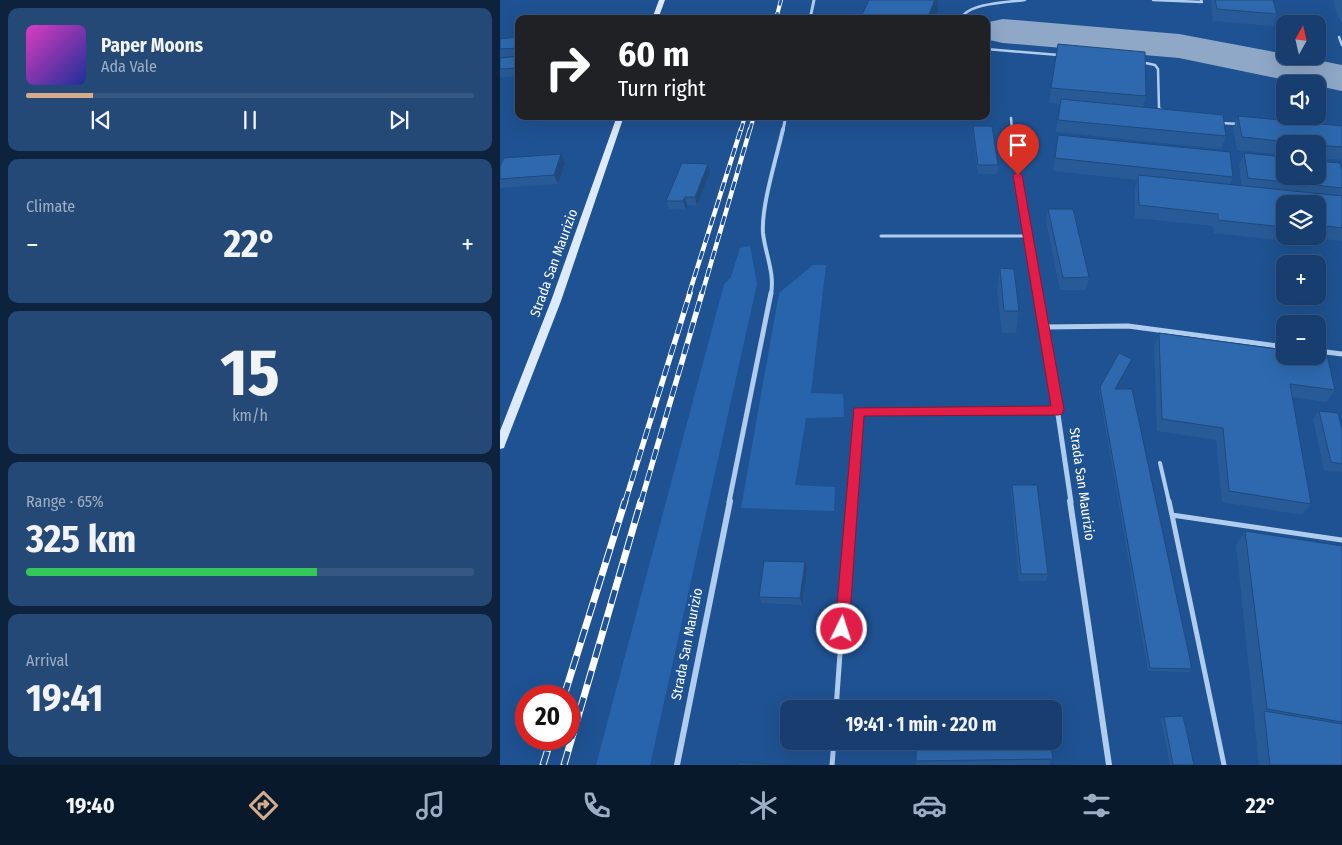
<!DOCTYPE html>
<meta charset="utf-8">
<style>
body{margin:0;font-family:"Fira Sans Condensed",sans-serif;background:#244976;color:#f1f3f6;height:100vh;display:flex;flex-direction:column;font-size:19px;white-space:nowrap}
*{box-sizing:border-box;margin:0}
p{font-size:16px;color:#9eaec2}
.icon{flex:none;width:28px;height:28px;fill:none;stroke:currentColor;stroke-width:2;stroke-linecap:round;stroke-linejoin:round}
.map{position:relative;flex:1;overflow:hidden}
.side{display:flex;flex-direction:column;gap:8px;padding:8px;background:#0d223c;width:500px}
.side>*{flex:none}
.hud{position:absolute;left:15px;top:15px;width:475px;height:105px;border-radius:10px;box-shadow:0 5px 20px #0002,0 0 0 1px #365781;background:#202124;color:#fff;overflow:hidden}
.needle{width:32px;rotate:8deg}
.tools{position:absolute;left:776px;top:15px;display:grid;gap:10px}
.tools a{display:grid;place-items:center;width:50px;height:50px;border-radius:10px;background:#173e6e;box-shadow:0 5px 20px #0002,0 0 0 1px #365781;font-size:25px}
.speed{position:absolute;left:15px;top:685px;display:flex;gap:10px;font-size:25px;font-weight:700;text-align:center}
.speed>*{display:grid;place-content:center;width:65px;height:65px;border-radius:50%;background:#173e6e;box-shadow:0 5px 20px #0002,0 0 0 1px #365781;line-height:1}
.speed .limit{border:8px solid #d22;background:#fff;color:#111}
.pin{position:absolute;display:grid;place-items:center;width:42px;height:42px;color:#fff;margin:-51px -21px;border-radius:50% 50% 50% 0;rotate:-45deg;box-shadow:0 0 5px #0007}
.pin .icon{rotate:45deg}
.me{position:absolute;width:55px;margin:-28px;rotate:4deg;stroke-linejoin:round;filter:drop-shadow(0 0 4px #0008)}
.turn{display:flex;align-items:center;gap:18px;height:105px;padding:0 20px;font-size:22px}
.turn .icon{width:65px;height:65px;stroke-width:2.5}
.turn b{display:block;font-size:35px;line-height:42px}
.big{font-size:38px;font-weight:700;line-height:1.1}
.side .widget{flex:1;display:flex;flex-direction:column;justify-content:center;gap:8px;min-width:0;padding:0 18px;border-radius:10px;background:#244976}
.side .dial{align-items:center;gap:0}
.dial b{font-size:65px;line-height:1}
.song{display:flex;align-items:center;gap:15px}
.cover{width:60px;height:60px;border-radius:8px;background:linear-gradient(135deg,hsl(310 70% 55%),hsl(230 70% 35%))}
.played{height:5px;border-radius:2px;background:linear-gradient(90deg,#d6ab8b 15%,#365781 15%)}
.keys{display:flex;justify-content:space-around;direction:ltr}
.heat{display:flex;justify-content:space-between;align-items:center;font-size:28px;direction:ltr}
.charge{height:8px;border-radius:4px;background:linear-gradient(90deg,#34c759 65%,#365781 0)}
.trip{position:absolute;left:280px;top:700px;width:282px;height:50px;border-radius:10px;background:#173e6e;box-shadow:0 5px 20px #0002,0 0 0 1px #365781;font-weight:700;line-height:50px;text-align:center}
.tab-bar{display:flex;height:80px;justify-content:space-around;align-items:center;background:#09192c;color:#9eaec2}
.tab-bar .icon{width:35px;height:35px}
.tab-bar .selected{color:#d6ab8b}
.tab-bar b{font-size:22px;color:#f1f3f6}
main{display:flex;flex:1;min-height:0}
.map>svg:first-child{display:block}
</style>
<main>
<section class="side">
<div class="widget">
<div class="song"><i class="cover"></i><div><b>Paper Moons</b><p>Ada Vale</p></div></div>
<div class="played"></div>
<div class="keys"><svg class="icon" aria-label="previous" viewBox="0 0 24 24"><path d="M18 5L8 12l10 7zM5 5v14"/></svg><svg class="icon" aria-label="pause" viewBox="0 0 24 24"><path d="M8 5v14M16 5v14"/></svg><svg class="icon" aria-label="next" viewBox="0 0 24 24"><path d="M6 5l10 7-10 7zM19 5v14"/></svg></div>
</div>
<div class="widget"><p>Climate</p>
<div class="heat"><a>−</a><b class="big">22°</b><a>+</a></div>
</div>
<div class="widget dial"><b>15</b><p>km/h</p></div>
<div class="widget"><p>Range · 65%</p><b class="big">325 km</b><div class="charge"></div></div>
<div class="widget"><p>Arrival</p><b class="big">19:41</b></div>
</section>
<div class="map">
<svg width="842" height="765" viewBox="0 0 842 765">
<rect width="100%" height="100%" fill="#1f5292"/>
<path fill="#2864ab" d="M250,246L257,284L150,765H96L224,284L231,277L240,248Z
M313,265H326L311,393L343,394L344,417L306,418L295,485L335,487L334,511L241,508L279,293Z"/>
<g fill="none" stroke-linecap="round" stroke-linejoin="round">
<path fill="#8fa8c8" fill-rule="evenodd" d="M503,19L679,34L785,54V56H797L842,65V91L818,86V84H805L679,58L503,43L489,40C485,34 485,28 489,22Z"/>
<path stroke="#b0cdee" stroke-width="2.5" d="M653,0L702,2L701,0
M461,19C467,3 509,2 525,0
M839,37L842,45
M486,49L559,55
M641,62L655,65L658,69L659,108L663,111
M511,118L512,130
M720,123L740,124"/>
<path stroke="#b0cdee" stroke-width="3" d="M512,129L518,175L539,294
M381,236H528"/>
<path stroke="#b0cdee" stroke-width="4" d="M539,293L545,327
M660,463L669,502
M351,502L358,411L558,410"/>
<path stroke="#b0cdee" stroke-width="5" d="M669,501L672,515
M336,709L351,501
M332,765L334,741
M724,765L672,515L842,540"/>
<path stroke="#b0cdee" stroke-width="3" d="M310,18L339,19
M310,19L314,0
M283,130L286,116"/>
<path stroke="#b0cdee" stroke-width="4" d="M271,294C275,273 265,253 263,233C261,206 277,156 283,129"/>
<path stroke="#b0cdee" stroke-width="5" d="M818,351L842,354
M229,502L271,293
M571,502L545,327L628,326L785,347"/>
<path stroke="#b0cdee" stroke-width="6" d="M570,501L609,765
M177,765L230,501"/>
<path fill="#ddeafa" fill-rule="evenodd" d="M159,0H165L158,19H152Z
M117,116H124L61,301L5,445L4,448L0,449V431L51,301Z"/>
<g stroke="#fff" stroke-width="4">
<path id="rail-far3" d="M276,19L281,0
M241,130L245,116
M250,130L254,116"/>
</g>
<g stroke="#fff" stroke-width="4.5">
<path id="rail-far2" d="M189,294L241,129
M202,294L250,129"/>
</g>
<g stroke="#fff" stroke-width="5.5">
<path id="rail-far1" d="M125,502L190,293
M141,502L202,293"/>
</g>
<g stroke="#fff" stroke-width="7">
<path id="rail" d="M64,696L125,501
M43,765L51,739
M64,765L141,501"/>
</g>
<use href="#rail-far3" stroke="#1f5292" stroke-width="2.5" stroke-dasharray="7" stroke-linecap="butt"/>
<use href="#rail-far2" stroke="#1f5292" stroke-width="3" stroke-dasharray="9" stroke-linecap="butt"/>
<use href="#rail-far1" stroke="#1f5292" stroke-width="4" stroke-dasharray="11" stroke-linecap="butt"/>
<use href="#rail" stroke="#1f5292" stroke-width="5" stroke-dasharray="14" stroke-linecap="butt"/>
</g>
<path fill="#285a97" d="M711,0H773L777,14L773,26L713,21Z
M834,0H842V22L840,21L833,2Z
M19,37V56L0,57V39Z
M558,44L646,96L643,107L726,136L721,149L556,132L560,104L549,103Z
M19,56V76L0,77V58Z
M738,116L842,126V160L818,158V144H785V155L737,150L733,128Z
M473,126L498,165L497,174H478L473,135Z
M558,135L733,177L730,185L742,186L739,166L744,153L842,170V241L799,236H818V204H785V235L779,234L777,240L714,233L713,226L635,218V188L637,180L553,171Z
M61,154L65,163L58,184L0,188V166Z
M208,164L210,172L197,206L187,205L186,210L169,209L166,201Z
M548,209L589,277L586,290H560L546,221Z
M500,268L519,311L516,333H502L497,290Z
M659,333L835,390L826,402L792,397L811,504L802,515L722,502L716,440L657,431L654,346Z
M632,359L630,363L616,389L692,669L689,672L648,671L599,391L600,387Z
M819,411L842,430V472L824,470L813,419Z
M512,485L548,574L546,581H519L511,492Z
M745,531L842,546V765H759L736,545Z
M305,562L307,569L302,605L262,603L259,597Z
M664,717L694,765H670L661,719Z
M416,741L553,759L549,765H416Z"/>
<path fill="#204a7b" d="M435,0H438V10L434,19H427Z
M61,154L65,163L58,184L54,175Z
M208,164L210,172L197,206L195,197Z
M185,197L187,205L186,210L183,201Z
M632,359L630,363L614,393L615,389Z
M305,562L307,569L302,605L300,598Z"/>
<path fill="#2e69b0" stroke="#204a7b" d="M369,0H435L427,19H360Z
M715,0H773L777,14L717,9Z
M19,37V48L0,49V39Z
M558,44L645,52L646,96L551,88Z
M19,56V68L0,69V58Z
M561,99L723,115L726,136L558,120Z
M738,116L842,126V147L818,145V144H808L742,137Z
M473,126H492L498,165H478Z
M558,135L730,152L733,177L555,158Z
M744,153L785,157V176H818V161L840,163L842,170V188L748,178Z
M61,154L54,175L0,179V166L4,158Z
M182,163L208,164L195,197H185L183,201H166Z
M638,175L842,196V228L818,225V204H785V221H782L783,227L718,220V214L639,205Z
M548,209H573L589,277L563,278Z
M500,268L514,269L519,311H504Z
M659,333L785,350V356H818V354L827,355L835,390L790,384L811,504L729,491L723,428L662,419Z
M619,353L632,359L615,389H632L692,669L650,668L600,387Z
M819,411L838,413L842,430V464L831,462Z
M512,485H537L548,574H521Z
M745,531L842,546V722L767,709Z
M264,561L305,562L300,598L259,597Z
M546,704V709H416V706Z
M764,711L842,724V765H770Z
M683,716L694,765H673L664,717Z
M416,741H550L553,759L416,761Z
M238,763L289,764V765H238Z"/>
<path fill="#e11d48" stroke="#92132f" d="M518,172L522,175L564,410L562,414L558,415L364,416L349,629L347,634L342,637L337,634L335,629L354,408L551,406L513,175Z"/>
<g text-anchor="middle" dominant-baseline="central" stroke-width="5" stroke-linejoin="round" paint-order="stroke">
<g font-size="14" fill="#fff" stroke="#1f5292">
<text transform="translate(54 263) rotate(-70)">Strada San Maurizio</text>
<text transform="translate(582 484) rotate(82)">Strada San Maurizio</text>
<text transform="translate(187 644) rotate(-79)">Strada San Maurizio</text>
</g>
</g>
</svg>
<div class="tools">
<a><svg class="needle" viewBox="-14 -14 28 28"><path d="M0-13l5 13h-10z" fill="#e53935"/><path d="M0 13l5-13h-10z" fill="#9eaec2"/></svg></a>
<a><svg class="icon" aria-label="sound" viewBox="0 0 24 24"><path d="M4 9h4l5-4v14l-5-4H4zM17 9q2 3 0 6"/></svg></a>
<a><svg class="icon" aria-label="search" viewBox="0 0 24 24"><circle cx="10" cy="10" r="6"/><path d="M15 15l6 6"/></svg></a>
<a><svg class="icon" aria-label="layers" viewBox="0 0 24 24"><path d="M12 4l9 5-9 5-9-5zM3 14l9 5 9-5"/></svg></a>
<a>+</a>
<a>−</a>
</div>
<div class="speed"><div class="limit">20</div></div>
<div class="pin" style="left:518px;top:175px;background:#d93025"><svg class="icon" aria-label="arrive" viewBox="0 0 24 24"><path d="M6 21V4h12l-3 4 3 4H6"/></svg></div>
<svg class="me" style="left:342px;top:629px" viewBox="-20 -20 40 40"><circle r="17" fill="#e11d48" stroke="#fff" stroke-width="3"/><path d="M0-11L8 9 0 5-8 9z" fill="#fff"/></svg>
<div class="trip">19:41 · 1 min · 220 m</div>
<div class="hud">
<div class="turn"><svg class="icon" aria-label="right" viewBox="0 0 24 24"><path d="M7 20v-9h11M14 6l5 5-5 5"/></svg><div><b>60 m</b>Turn right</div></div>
</div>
</div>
</main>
<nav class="tab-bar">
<b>19:40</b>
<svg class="icon selected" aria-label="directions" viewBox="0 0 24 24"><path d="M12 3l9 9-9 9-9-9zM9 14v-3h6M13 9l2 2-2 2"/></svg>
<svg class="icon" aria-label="music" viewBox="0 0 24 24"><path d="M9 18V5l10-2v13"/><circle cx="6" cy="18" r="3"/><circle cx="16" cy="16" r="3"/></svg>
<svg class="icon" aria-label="phone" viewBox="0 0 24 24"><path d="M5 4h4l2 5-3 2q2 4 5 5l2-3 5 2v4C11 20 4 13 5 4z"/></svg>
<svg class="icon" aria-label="climate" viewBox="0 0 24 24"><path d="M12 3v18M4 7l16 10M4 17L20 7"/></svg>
<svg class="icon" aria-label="car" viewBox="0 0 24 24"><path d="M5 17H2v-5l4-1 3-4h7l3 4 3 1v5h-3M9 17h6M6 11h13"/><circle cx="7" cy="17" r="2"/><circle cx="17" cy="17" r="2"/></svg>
<svg class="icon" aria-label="filters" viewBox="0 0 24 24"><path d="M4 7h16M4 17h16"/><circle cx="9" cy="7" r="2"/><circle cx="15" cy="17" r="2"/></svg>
<b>22°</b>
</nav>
